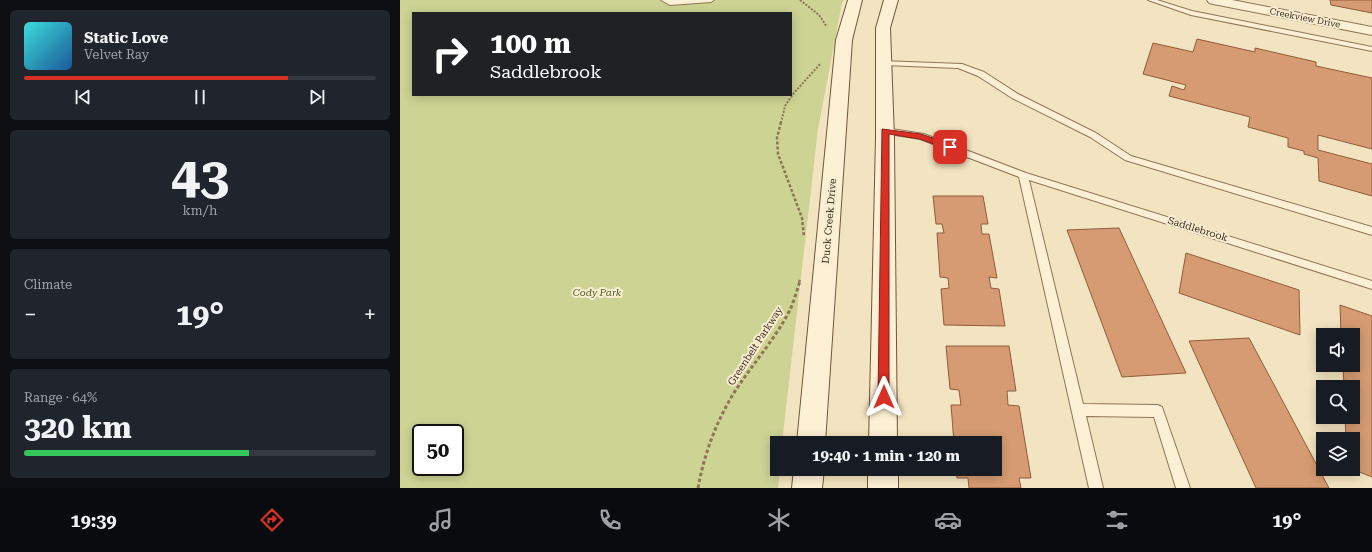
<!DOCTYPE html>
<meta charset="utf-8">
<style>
body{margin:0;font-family:"Roboto Serif",serif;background:#20242c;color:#f1f3f6;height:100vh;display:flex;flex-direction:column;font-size:15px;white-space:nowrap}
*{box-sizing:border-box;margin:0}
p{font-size:13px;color:#9ea1a6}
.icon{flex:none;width:22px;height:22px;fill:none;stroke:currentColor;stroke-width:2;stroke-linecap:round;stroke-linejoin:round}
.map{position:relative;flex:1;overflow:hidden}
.details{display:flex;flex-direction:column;gap:10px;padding:10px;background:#0d0f14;width:400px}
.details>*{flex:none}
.hud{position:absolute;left:12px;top:12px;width:380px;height:84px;border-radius:0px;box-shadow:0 2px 10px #0003;background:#202124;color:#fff;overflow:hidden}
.controls{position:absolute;left:916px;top:328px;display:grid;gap:8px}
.controls a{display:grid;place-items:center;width:44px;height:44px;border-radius:0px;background:#171b24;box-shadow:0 2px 10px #0003;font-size:20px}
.speed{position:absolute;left:12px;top:424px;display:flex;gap:8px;font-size:20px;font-weight:700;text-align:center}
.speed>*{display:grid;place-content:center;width:52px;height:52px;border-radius:50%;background:#171b24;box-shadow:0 2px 10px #0003;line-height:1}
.speed .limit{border:2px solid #111;border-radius:6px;background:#fff;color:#111}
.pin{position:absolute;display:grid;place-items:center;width:34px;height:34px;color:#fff;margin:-17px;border-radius:8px;box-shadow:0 2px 6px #0006}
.me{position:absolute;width:44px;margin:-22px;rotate:0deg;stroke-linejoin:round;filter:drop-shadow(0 0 3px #0008)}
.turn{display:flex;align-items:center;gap:14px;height:84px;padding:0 12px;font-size:18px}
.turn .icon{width:52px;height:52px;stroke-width:2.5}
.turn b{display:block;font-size:28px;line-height:34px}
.big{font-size:30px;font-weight:700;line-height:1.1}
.details .widget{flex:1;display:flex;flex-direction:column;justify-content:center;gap:6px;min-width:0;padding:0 14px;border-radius:6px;background:#20242c}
.details .dial{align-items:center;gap:0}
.dial b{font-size:52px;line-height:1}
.song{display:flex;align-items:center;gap:12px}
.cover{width:48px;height:48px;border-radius:6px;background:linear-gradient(135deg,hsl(180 70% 55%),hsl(210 70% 35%))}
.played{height:4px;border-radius:2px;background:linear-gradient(90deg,#d93025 75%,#363941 75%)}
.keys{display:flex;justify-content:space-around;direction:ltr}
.heat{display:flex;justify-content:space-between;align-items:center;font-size:22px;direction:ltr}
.charge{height:6px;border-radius:3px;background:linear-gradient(90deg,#34c759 64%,#363941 0)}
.trip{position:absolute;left:370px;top:436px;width:232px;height:40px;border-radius:0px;background:#171b24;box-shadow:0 2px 10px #0003;font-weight:700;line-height:40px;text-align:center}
.tab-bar{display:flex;height:64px;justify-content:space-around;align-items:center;background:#090b0e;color:#9ea1a6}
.tab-bar .icon{width:28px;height:28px}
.tab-bar .current{color:#d93025}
.tab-bar b{font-size:18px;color:#f1f3f6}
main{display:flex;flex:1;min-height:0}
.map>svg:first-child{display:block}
</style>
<main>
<section class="details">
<div class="widget">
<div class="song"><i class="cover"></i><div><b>Static Love</b><p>Velvet Ray</p></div></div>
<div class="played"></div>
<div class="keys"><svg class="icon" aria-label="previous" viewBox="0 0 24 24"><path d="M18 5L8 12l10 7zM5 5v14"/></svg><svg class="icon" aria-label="pause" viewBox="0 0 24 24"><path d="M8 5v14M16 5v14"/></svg><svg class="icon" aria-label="next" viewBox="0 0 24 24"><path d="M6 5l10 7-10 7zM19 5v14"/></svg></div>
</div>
<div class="widget dial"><b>43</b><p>km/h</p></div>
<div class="widget"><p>Climate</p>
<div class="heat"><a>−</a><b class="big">19°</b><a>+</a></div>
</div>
<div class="widget"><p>Range · 64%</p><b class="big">320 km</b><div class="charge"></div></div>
</section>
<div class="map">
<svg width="972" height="488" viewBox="0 0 972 488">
<rect width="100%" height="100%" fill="#f3e4c1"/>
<path fill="#ccd393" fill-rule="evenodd" d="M0,0H444L442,3L418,129L382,443H377V469H380L378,488H0ZM13,13H391V95H13ZM21,433H55V467H21Z"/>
<path fill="#d69b72" stroke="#915b39" d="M930,0H972V13L931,5Z
M797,39L855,52V48L916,62V66L972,78V149L918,135V150L972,164V196L919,181L918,158L904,154V151L888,147V138L848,127L850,117L769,96L772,86L784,90L786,85L743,74L753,43L793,52Z
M533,196H583L588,224H581L582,234H589L597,278L589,277L591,288L599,289L605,326L544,325L541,289L549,288L548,278L540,277L537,233H544L542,224H536Z
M719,228L786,373L722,377L667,230Z
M786,253L899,290L900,335L779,293Z
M940,305L972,316V477L952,469H953V439H946L945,417H953V387H944L943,365H953V335H941Z
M849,338L929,488H856L789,341Z
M546,346H609L616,391H607L608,405L619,406L631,478H619L621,488H569L568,478H557L556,469H595V443H554L551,405H561L559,390L550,389Z"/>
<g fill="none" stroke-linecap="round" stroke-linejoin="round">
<g stroke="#8f7456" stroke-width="2">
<path id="service" d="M261,0H314L311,2L270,5Z
M748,0H757L792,11L972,47V51L791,15Z
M481,61L562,64L584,72L618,94L696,133L731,156L972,227V235L725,160L690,137L612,98L578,76L558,68L484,65L480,63Z
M485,128L524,134L626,173L972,281V289L629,180L683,404L758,405L762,407L790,488H776L754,417L686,416L703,488H689L619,177L520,139L482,133L481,131L482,129Z"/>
</g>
<g stroke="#8f7456" stroke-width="2">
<path id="minor" d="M807,0H832L972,27V35L813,4L809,3Z"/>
</g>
<g stroke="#715539" stroke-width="2">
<path id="secondary" d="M448,0H462L452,40L425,443H397L436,40Z
M484,0H498L490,28L494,138L497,443H469L476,138V28Z
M394,469H424L422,488H392Z
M468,469H498V488H468Z"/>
</g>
<path stroke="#8f7456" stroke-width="2" stroke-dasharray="2 1.5" stroke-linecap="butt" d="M400,0L419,15L427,27
M381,123L385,106L393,94L421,63"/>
<path stroke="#8f7456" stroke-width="2.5" stroke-dasharray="3 2" stroke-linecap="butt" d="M381,122L377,138L378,154L402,218L404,237
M399,282L400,280"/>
<path stroke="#8f7456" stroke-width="3" stroke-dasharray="3.5 2.5" stroke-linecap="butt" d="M298,488C304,455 315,425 332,396C350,367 374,341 390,310C394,301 397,290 400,281"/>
<use href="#service" fill="#fdf0d5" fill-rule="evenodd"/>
<use href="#minor" fill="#fdf0d5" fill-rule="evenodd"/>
<use href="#secondary" fill="#fdf0d5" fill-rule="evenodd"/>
</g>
<path fill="#d93025" stroke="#8d1f18" d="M482,129L521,134L553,145L554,147L550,150L520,139L489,134V397L488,401L484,403L480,401L478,397Z"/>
<g text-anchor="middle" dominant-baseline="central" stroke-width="4" stroke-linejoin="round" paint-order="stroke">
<g font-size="9" fill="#3d2c1c" stroke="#f9edd2">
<text transform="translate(905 18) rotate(11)">Creekview Drive</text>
</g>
<g font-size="10" fill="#3d2c1c" stroke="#f9edd2">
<text transform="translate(429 221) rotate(-85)">Duck Creek Drive</text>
<text transform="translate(798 229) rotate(17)">Saddlebrook</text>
<text transform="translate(355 346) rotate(-57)">Greenbelt Parkway</text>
</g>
<g font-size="10" font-style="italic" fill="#4d5c20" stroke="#f9edd2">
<text x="197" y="292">Cody Park</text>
</g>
</g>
</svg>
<div class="controls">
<a><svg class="icon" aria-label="sound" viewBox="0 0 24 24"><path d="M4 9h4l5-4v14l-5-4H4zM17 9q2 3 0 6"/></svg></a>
<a><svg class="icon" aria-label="search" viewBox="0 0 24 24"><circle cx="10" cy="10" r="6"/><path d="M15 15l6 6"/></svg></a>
<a><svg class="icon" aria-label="layers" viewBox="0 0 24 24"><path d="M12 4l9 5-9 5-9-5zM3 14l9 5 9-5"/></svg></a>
</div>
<div class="speed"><div class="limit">50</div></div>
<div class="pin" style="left:550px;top:147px;background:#d93025"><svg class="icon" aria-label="arrive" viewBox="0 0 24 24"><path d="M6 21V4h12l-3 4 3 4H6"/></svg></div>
<svg class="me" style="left:484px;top:397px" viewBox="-20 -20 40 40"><path d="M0-17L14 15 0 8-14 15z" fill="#d93025" stroke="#fff" stroke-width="4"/></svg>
<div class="trip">19:40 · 1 min · 120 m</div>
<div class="hud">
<div class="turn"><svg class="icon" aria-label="right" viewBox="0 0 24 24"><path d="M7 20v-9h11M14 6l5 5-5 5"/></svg><div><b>100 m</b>Saddlebrook</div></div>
</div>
</div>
</main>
<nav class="tab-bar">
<b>19:39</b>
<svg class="icon current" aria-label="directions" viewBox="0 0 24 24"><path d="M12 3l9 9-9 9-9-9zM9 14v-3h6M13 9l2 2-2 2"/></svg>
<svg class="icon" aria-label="music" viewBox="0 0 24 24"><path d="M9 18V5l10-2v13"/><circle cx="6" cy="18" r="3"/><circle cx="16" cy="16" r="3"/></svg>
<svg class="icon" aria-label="phone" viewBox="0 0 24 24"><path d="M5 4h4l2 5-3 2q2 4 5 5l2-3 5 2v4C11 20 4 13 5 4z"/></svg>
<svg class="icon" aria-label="climate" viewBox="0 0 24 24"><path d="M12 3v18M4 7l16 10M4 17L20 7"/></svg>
<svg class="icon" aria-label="car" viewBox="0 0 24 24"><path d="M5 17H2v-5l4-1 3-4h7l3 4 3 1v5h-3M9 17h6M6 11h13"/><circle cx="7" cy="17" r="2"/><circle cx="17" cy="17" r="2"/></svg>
<svg class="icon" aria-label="filters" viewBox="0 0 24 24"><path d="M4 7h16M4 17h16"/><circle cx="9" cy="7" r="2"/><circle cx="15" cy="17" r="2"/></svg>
<b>19°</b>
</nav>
